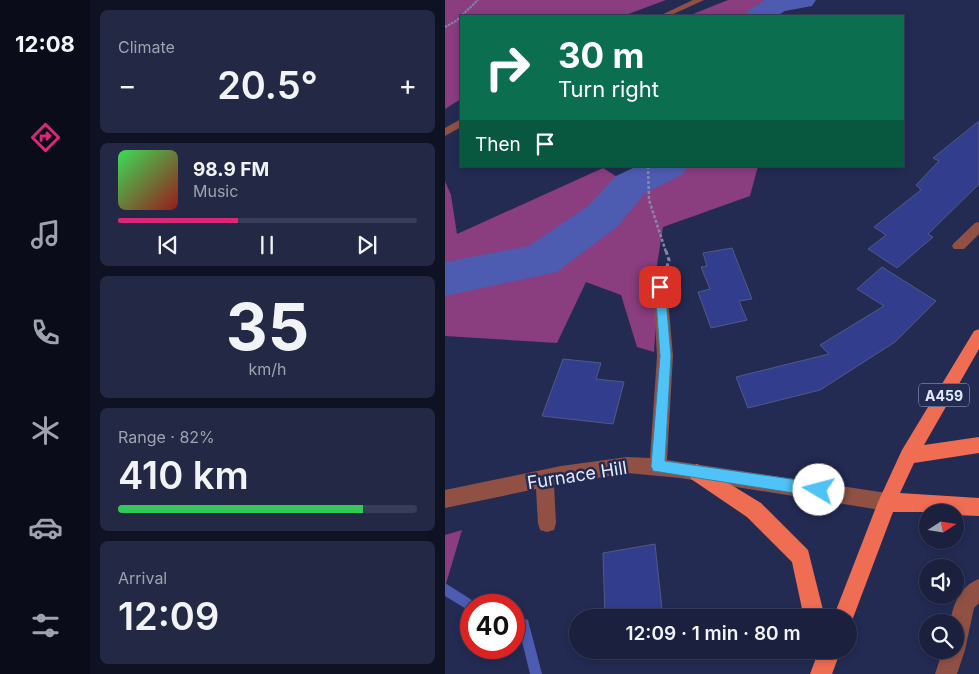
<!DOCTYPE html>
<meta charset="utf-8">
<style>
body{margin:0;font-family:Inter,sans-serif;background:#232845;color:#f1f3f6;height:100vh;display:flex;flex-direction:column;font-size:19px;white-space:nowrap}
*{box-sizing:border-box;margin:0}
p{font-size:16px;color:#9fa3b0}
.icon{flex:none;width:28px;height:28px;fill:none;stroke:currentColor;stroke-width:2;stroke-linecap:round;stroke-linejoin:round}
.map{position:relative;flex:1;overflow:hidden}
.panel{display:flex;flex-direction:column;gap:10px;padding:10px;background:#0e1222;width:355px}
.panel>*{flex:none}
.guide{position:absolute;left:15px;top:15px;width:444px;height:152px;border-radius:0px;box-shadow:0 2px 8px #0003,0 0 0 1px #383e58;background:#0b6e4f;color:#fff;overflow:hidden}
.needle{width:32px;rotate:78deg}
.fabs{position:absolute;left:474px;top:504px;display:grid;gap:10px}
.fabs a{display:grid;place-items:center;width:45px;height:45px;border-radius:50%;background:#1a203e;box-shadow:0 2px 8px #0003,0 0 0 1px #383e58;font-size:25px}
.speed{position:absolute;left:15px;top:594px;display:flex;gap:10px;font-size:25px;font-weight:700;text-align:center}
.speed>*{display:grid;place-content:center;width:65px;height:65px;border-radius:50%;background:#1a203e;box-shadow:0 2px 8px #0003,0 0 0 1px #383e58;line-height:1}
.speed .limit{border:8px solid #d22;background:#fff;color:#111}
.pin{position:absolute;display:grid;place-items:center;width:42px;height:42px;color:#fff;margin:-21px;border-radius:10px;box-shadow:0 2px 8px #0006}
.me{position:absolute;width:55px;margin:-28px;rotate:278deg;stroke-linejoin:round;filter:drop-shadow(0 0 4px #0008)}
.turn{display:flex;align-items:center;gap:18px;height:105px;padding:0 15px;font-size:22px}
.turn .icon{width:65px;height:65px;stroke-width:2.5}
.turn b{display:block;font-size:35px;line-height:42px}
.then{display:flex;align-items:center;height:48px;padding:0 15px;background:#0003;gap:10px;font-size:19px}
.big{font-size:38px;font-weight:600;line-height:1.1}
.panel .widget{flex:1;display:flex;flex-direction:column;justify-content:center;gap:8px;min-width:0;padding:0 18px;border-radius:8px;background:#232845}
.panel .dial{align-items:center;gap:0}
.dial b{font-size:65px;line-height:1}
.song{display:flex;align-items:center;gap:15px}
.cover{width:60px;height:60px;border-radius:8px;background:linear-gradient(135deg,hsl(130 70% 55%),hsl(0 70% 35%))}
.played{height:5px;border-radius:2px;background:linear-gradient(90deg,#db2777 40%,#383e58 40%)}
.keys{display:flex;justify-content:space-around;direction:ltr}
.heat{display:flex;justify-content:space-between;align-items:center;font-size:28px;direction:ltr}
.charge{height:8px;border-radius:4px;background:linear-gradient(90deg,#34c759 82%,#383e58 0)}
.trip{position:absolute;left:124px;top:609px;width:288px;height:50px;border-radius:25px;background:#1a203e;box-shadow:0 2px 8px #0003,0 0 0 1px #383e58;font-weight:600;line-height:50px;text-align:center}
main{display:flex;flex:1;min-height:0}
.dock{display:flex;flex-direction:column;width:90px;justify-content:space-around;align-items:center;background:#0a0d19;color:#9fa3b0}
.dock .icon{width:35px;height:35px}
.dock .active{color:#db2777}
.dock b{font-size:22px;color:#f1f3f6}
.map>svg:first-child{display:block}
</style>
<main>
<nav class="dock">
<b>12:08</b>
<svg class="icon active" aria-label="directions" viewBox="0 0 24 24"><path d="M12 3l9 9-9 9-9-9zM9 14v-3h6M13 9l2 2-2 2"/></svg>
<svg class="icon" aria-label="music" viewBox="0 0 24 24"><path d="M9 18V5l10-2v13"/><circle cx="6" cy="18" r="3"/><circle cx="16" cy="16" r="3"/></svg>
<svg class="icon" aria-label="phone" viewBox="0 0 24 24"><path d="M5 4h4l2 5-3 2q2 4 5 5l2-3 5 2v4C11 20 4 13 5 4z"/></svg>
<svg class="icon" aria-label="climate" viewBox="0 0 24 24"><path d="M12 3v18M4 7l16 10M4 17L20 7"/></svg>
<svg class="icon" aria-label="car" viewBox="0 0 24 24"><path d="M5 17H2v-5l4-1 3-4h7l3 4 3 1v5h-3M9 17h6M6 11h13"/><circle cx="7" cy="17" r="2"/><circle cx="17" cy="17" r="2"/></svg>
<svg class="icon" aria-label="filters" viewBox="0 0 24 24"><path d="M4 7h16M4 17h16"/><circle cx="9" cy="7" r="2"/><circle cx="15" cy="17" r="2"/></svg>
</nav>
<section class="panel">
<div class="widget"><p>Climate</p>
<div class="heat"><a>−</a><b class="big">20.5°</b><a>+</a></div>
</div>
<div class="widget">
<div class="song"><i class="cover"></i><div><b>98.9 FM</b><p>Music</p></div></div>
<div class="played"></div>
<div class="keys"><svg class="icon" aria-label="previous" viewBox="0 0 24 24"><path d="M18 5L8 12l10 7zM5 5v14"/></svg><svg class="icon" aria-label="pause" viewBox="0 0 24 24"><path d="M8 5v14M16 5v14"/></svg><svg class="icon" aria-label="next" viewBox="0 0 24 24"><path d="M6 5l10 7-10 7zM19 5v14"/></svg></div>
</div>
<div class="widget dial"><b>35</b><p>km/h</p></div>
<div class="widget"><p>Range · 82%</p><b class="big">410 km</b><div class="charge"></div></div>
<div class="widget"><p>Arrival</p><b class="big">12:09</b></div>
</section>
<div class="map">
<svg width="534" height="674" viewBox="0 0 534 674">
<rect width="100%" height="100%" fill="#232b53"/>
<path fill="#8a3d7f" d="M0,0H221L178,16H16V99L0,109Z
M283,0H358L332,4L314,16H243Z
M222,166H313L305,196L218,227L209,284L211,323L209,352L192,347L176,295L141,282L112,343L0,336V181L6,195L12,234L158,168L185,185Z
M17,530L0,587V535Z"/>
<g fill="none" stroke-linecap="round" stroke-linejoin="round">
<path fill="#4d5cb1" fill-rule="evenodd" d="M0,583L30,602L32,605H26V612L0,596Z
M69,615L83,620L97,674H85L74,629L69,627Z"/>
<path fill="#4d5cb1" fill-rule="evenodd" d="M320,0H371L367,6L340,11L332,16H300L304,10Z
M192,166H243L238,174L199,194L173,226L112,272L0,296V262L84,246L143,206L171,176Z"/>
</g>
<path fill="#323d8e" stroke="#505a87" d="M534,121V184L483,234L488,237L452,268L423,249L441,235L429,227L476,190L471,185L494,161L488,158Z
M287,248L307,299L294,301L302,320L266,328L253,292L265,289L256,267L262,266L258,253Z
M437,267L491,301L450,342L375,390L303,408L291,377L384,354L375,345L439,306L412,289Z
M118,359L156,363L151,379L179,382L168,424L97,416Z
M210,544L217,609L160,618L158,553Z"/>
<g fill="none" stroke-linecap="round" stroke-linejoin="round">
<path stroke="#8289a7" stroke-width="2" stroke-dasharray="2.5 1" stroke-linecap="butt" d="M0,27L11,21L33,0"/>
<path stroke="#8289a7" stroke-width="2.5" stroke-dasharray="3 2" stroke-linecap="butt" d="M203,166L204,200L221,252"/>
<path stroke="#8289a7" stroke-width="3" stroke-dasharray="4 2.5" stroke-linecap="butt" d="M221,251L224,260L221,270"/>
<path fill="#905144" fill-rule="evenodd" d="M248,0H259L224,16H214Z
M16,119V127L0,136V128Z
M534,222V234L519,249H509L507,246L509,243L530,223Z
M215,282L220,283L222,287L228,356L222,460L442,493L449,495L451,502L449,509L442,511L235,478L182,473L109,485L111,523L109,530L102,532L95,530L93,523L91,489L0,508V490L116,466L182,457L205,458L212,356L208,287L210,283Z
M534,579V603L529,608L520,650L512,674H490L498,650H510V622H505C509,603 514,587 534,579Z"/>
<path fill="#ef6d53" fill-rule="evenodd" d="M534,329V349L479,445L534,437V453L469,463L455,493L534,498V516L510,515V512H448L408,618L405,625L402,627V618H388L433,502L457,450L529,331Z
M252,464L316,503L363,550L380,618H359L347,562L302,517L246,479L243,473L246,467Z
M374,650H396L387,674H365Z"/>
</g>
<path fill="#4fc3f7" stroke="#337fa1" d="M215,283L220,287L226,356L220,461L374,483L379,485L381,490L379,495L374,497L208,471L206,466L215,356L210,287Z"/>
<g text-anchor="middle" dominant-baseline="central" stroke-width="5" stroke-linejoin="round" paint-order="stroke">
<rect fill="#232b53" stroke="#a9b1cb" stroke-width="1" x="474" y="383.5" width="50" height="23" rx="4"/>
<g font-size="14" font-weight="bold" fill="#e3eafe">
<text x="499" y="395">A459</text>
</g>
<g font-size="18" fill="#e3eafe" stroke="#232b53">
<text transform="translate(132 475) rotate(-9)">Furnace Hill</text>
</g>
</g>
</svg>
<div class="fabs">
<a><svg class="needle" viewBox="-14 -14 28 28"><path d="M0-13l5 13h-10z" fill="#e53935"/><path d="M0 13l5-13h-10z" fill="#9fa3b0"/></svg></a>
<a><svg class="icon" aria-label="sound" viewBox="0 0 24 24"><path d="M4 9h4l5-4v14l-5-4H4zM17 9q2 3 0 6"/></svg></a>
<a><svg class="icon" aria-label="search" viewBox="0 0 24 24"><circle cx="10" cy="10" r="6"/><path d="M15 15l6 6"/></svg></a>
</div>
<div class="speed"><div class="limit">40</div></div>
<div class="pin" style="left:215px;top:287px;background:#d93025"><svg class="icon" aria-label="arrive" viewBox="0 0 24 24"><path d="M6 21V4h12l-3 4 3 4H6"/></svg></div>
<svg class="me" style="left:374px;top:490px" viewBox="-20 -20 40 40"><circle r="19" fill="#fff"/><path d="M0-13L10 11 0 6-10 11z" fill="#4fc3f7"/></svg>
<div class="trip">12:09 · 1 min · 80 m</div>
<div class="guide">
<div class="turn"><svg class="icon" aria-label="right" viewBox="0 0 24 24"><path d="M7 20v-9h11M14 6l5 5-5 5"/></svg><div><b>30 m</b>Turn right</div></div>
<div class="then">Then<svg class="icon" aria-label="arrive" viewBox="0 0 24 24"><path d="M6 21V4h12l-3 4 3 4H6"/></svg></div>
</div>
</div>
</main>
